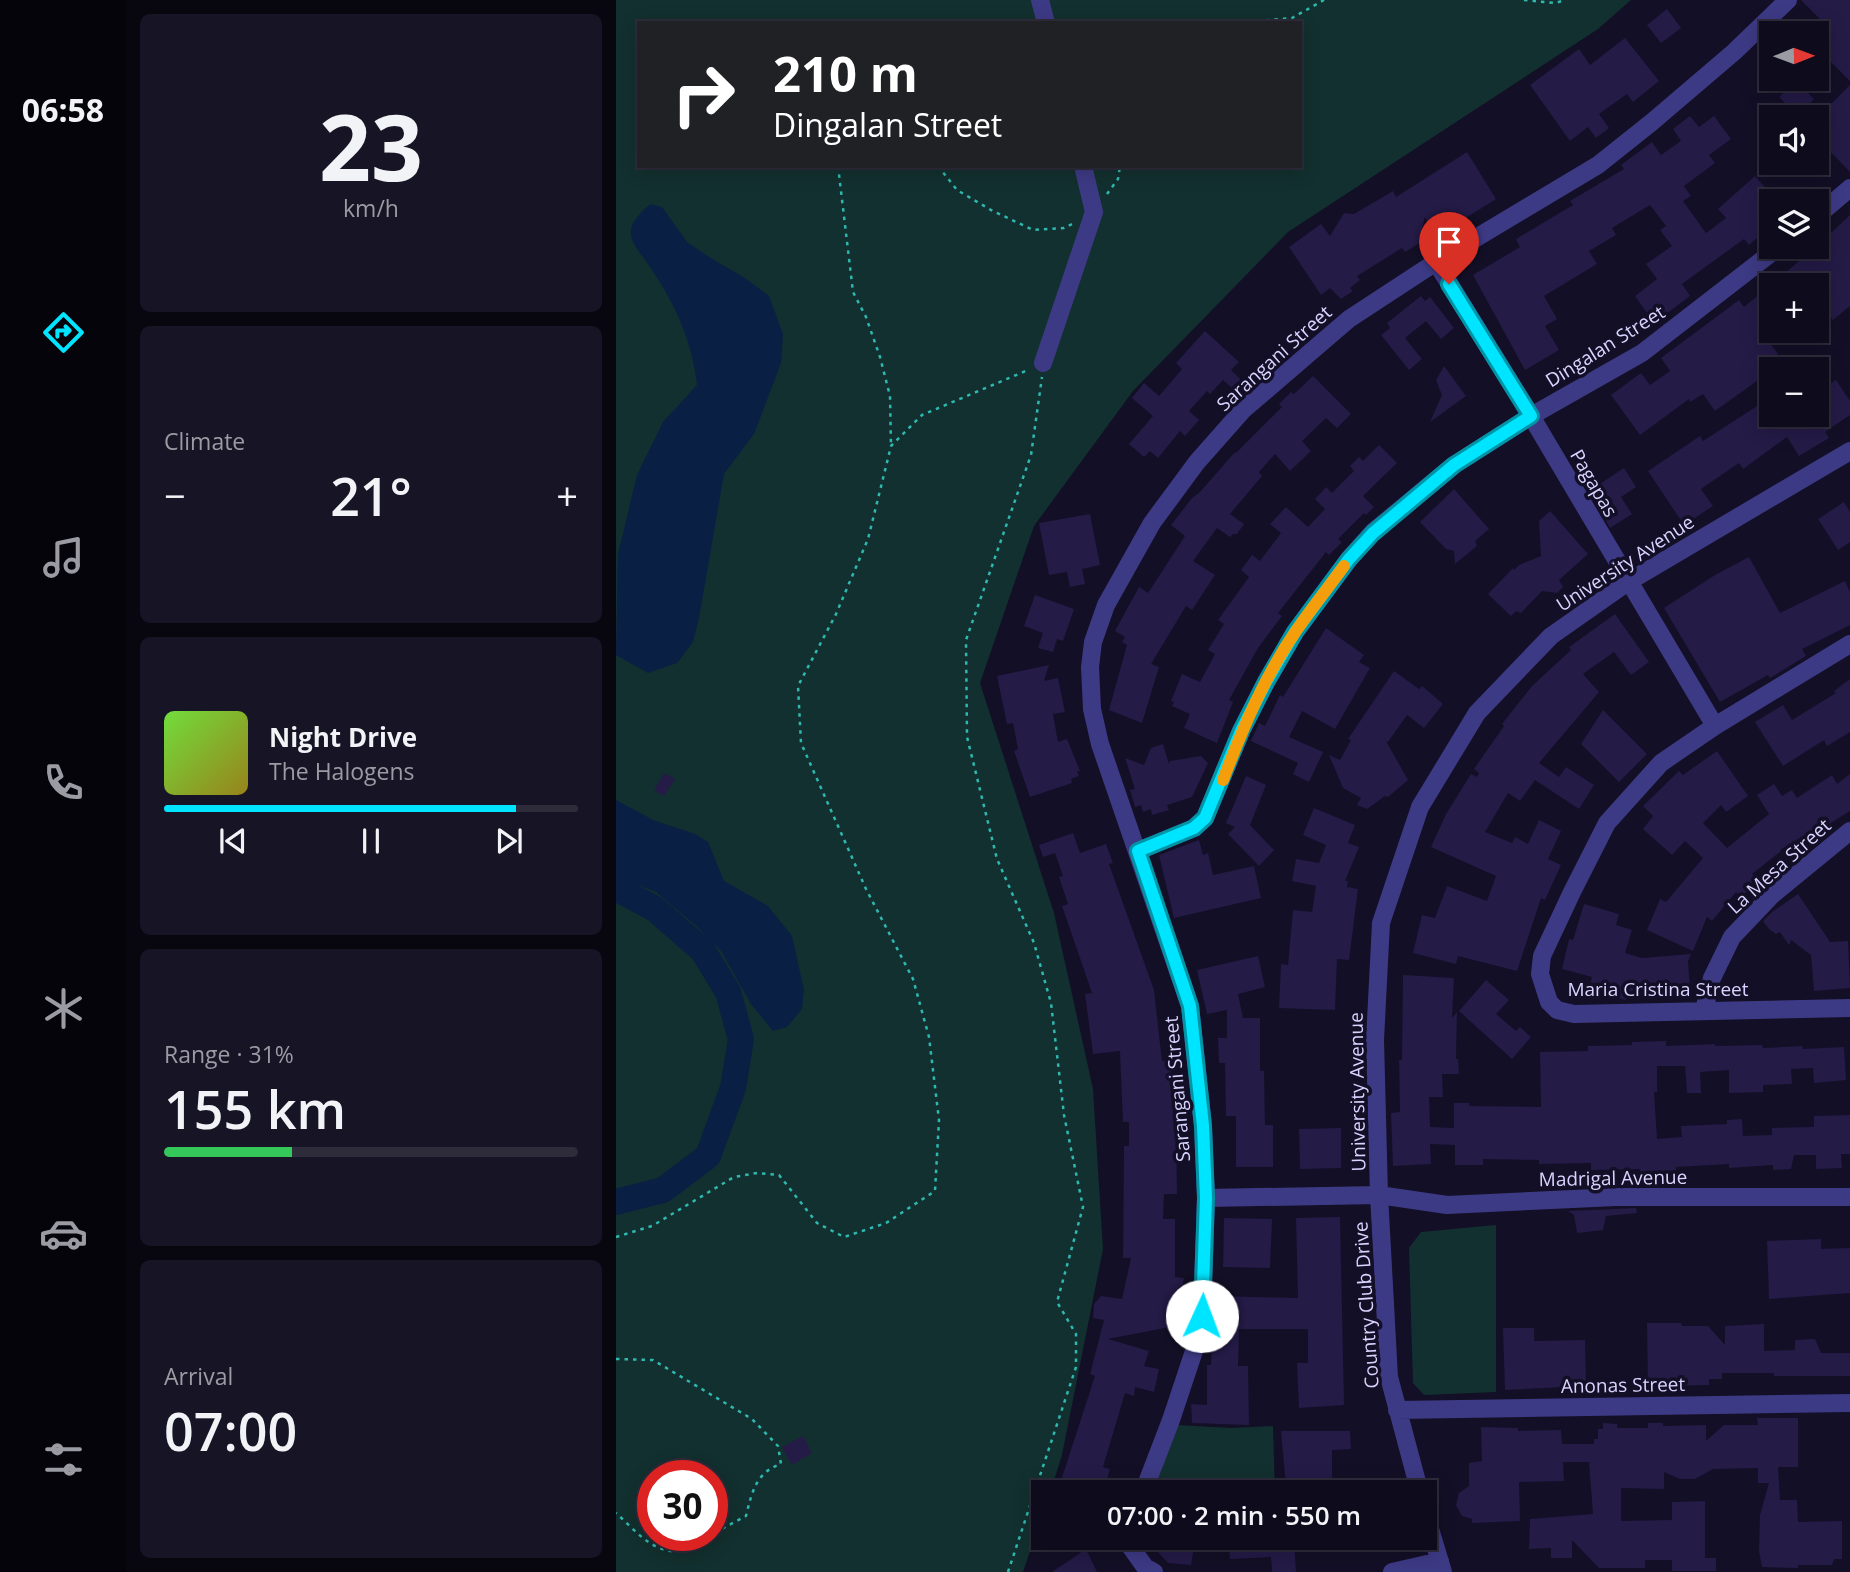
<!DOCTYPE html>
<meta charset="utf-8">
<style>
body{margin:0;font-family:"Open Sans",sans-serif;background:#171425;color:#f1f3f6;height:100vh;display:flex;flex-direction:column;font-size:26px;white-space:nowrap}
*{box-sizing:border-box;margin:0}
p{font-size:23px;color:#9b9ba3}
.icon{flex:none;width:38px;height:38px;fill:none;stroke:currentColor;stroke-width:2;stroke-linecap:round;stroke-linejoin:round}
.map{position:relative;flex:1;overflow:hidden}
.side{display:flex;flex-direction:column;gap:14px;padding:14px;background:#08060f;width:490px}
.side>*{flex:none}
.top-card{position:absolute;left:21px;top:21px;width:665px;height:147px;border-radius:0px;box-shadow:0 4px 18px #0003,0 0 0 2px #2e2b3b;background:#202124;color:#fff;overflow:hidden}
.needle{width:46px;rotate:89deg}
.tools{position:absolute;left:1143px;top:21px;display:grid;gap:14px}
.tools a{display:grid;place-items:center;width:70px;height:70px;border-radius:0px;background:#0e0b1c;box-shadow:0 4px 18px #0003,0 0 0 2px #2e2b3b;font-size:35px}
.speed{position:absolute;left:21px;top:1460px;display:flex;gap:14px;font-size:35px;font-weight:700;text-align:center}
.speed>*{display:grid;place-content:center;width:91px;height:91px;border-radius:50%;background:#0e0b1c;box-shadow:0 4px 18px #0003,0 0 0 2px #2e2b3b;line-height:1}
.speed .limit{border:10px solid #d22;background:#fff;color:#111}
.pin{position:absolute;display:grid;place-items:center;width:60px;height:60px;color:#fff;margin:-72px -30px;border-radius:50% 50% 50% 0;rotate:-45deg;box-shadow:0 0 7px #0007}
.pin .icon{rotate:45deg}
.me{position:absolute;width:77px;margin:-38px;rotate:2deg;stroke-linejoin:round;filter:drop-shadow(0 0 5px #0008)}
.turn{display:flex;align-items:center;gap:24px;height:147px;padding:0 21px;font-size:32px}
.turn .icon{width:91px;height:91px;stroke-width:2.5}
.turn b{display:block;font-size:49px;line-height:60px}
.big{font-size:52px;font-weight:600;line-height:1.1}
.side .widget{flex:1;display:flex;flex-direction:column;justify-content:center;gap:10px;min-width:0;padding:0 24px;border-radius:10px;background:#171425}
.side .dial{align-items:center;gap:0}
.dial b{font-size:91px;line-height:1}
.song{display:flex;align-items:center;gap:21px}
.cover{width:84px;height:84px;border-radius:10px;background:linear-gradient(135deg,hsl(100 70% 55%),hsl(50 70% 35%))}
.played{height:7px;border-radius:4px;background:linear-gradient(90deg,#00e5ff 85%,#2e2b3b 85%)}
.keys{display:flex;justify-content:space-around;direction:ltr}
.heat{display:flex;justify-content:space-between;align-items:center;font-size:38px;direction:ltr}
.charge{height:10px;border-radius:5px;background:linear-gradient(90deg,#34c759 31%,#2e2b3b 0)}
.trip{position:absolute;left:415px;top:1480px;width:406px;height:70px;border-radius:0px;background:#0e0b1c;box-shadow:0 4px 18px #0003,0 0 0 2px #2e2b3b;font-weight:600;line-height:70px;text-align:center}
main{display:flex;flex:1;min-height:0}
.menu{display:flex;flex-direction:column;width:126px;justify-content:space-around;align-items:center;background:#06040b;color:#9b9ba3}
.menu .icon{width:49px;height:49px}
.menu .on{color:#00e5ff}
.menu b{font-size:32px;color:#f1f3f6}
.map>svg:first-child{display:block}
</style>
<main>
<nav class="menu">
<b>06:58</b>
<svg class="icon on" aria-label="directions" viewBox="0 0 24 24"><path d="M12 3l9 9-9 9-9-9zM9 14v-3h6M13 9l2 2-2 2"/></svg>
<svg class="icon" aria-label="music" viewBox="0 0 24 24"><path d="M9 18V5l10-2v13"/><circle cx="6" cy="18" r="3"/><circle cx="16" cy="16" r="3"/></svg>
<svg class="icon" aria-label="phone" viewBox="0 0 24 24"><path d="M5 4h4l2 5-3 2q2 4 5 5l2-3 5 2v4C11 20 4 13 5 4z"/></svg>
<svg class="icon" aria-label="climate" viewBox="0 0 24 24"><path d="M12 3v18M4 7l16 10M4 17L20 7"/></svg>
<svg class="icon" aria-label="car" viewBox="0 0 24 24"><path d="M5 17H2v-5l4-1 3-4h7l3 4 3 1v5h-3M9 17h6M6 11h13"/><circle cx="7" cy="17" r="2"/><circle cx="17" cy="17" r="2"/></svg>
<svg class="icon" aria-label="filters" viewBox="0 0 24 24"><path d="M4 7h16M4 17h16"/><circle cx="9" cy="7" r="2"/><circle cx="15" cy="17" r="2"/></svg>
</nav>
<section class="side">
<div class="widget dial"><b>23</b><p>km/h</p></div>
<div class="widget"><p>Climate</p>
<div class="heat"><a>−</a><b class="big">21°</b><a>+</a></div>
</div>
<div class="widget">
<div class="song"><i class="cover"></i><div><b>Night Drive</b><p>The Halogens</p></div></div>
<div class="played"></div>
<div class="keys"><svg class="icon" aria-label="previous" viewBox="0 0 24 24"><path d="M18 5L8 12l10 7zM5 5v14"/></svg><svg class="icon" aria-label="pause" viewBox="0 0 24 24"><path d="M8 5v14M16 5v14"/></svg><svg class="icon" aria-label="next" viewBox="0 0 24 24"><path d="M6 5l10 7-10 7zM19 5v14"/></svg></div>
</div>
<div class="widget"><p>Range · 31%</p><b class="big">155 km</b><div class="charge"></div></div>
<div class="widget"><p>Arrival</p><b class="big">07:00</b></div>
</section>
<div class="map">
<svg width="1234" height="1572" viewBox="0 0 1234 1572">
<rect width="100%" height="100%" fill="#130f26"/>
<path fill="#12302f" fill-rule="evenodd" d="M0,0H1015L982,29L672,232L517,391L418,526L364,683L438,913L477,1089L487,1249L446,1455L434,1493H427V1513L407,1572H0ZM23,23H684V166H23ZM37,1475H96V1535H37Z
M880,1225V1392L808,1395L797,1383L793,1248L805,1232Z
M561,1425L615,1428L657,1426L659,1493H581L540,1485Z"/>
<path fill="#0a1f44" d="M34,204L46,207L71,242L93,257L129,278L153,296L167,334L165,363L138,434L108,474L83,618L77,642L61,663L32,673L0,655L2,554L21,475L47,422L81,385C76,339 58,302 32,264C26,255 13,242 15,230C16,220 27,211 34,204Z
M0,800L37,820L79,834L92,842L108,881L152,906L176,936L188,990L186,1009L171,1027L157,1031L135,1004L105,951L78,924L40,892L0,876Z"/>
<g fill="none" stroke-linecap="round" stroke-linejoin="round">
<path stroke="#0a1f44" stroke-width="26" d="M0,888L39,909L87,951L112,992L125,1039L117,1088L92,1156L47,1190L0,1202"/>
</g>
<path fill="#241b47" d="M1185,0H1234V81L1200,47V33H1189L1204,19Z
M1051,9L1065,28L1045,43L1031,25Z
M1009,38L1043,81L1017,102L1011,94L983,114L993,128L980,138L972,127L954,141L914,85L963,49L974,65Z
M1180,81L1198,99L1182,116L1163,97Z
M1234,85V172L1200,137L1214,123L1205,114Z
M1074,116L1083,127L1098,116L1115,139L1093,155L1099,163L1068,186L1075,196L1067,201L1090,233L1110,218L1102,209L1139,176L1155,194V226L1133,245L1128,239L1066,284L1074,296L1038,323L1019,296L1041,279L1030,264L1056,246L1044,230L1050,226L1034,205L996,228L1000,235L973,251L981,264L928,296L941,319L929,326L943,350L909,370L857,275L904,247L900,239L957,205L954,201L1008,169L1005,165L1036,142L1045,155L1065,141L1057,129Z
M851,152L880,199L821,236L809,217L802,244L789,252L786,248L741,276L744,280L734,288L737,291L725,299L714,288L705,295L673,247L705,224L714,236L728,213L738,214L777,191L780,197Z
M1234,215V306L1217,320L1200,299V285H1155V321L1144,330L1162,354L1150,363L1155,371L1099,411L1087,394L1074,402L1073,399L1024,435L995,395L1025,373L1034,385L1054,371L1045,358L1123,300L1128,307L1200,247Z
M805,296L809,301L814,297L838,328L825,339L810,321L789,338L806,359L793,370L765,335L774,328L771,323Z
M589,331L623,362L615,370L625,380L616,388L607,380L594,394L591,391L573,411L583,420L569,436L564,431L542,458L534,451L528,457L513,444L537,416L516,398L528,383L543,396L566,369L560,363Z
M828,366L850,396L814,422L826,395L820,380Z
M697,376L735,414L721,428L710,418L686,441L695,451L674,471L659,454L643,472L646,476L614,514L628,524L621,534H617L614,537L601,528L577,561L599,575L576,610L570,606L535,664L543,667L526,723L493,710L511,645L506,642L509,637L499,631L523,587L532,593L569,536L555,525L576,498L584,492L619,452L620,453L666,407L663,404L675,392L678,394Z
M1220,380L1234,401V415L1209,432L1213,438L1183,456L1171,437L1127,469L1123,463L1085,489L1097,506L1068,525L1032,471L1084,436L1087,441L1155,397V415H1200V393Z
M763,445L781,463L747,496L758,507L750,515L748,513L722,539L726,542L713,555L710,552L662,613L666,616L642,648L613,700L617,702L601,743L568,728L574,714L556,706L558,702L555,701L566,674L584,682L599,654L592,650L608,624L602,620L633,577L625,570L636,555L644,561L665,533L654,524L670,507L692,527L709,509L699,499L710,487L716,493L738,471L734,466L743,457L747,461Z
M1008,468L1020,487L1005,497L1016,514L994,528L984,510L993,504L981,486Z
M838,489L873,529L859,541L861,546L839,564L838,551L830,549L804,522Z
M1228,502L1234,512V542L1222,550L1202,519Z
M934,511L972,554L943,580L947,587L941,593L926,591L905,613L900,611L895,616L872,594L897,568L898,570L903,565L925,556L923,521Z
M474,514L484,565L466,569L469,584L454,587L451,572L433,575L423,523Z
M1133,557L1164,613L1229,581L1234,592V625L1186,649L1190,656L1154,678L1152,675L1104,702L1048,608L1099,575Z
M419,595L458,609L447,641L441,639L437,652L422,648L427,633L408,626Z
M999,614L1033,662L1015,675L998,652L967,674L983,692L923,763L943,777L950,767L978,785L963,809L919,780L904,801L892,793L869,832L896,843L899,837L912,844L923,820L945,831L932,859L945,865L929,900L925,898L901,971L842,956L840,964L797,953L806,915L819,918L831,886L871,901L880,876L815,847L830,814L855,774L861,777L863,773L858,769L888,726L886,724L916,686L955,650L953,647Z
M710,628L748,655L743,662L754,668L719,729L686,711L673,737L707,752L693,782L677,774L682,763L635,741L643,723L649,726L664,695L667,697Z
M433,665L428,681L442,678L449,712L437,714L442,742L451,739L464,771H461L463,776L455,779L456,783L414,797L398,751L402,749L397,723L391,724L381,676Z
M778,671L803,689L806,686L827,704L808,728L791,715L772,742L770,741L792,780L772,797L769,796L751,809L741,805L745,798L727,788L713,755L724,760L735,740L732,739Z
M1234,679V732L1211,746L1208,740L1167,766L1139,722L1167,705L1176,720L1220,693L1218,691Z
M987,710L1031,754L1003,782L965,744Z
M547,744L553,764L554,761L585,756L592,763L576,797L551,805L553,810L536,815L535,809L527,812L525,805L519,807L514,790L519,789L509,758L528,765L535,748Z
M1101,751L1132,796L1110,812L1105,805L1087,823L1111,848L1153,814L1141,795L1158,784L1166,796L1176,790L1181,798L1216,775L1221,784L1234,774V811L1207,828L1205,825L1164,850L1165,851L1136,874L1142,880L1125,898L1120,892L1096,921L1091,917L1077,951L1031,930L1044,899L1050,902L1087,858L1069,841L1056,855L1027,829L1037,816L1027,806L1063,771L1067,775Z
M48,773L59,779L48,796L38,790Z
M630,776L650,785L634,825L658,850L643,866L612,834L619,827L610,823Z
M698,808L739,825L732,843L743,847L729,881H732L731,887L742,889L733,960L721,959L719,1010L663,1008L665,964L672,965L677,910L696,912L700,886L676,881L680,859L703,863L710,845L687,835Z
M457,833L464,853L490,844L497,863L493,864L538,990L546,1061L555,1060L558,1131H560L561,1194H548L547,1219H559V1277L568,1278L559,1326L492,1339L533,1351L528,1366L543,1369L538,1392L519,1387L518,1396L509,1393L487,1467L494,1469L487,1493H441L479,1376L474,1374L488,1320L477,1318L478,1304L485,1296L506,1299L515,1258H507L508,1146H513V1122H507L504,1051L477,1054L469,994L476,993L446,906L452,904L443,877L447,876L439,853L427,857L423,845Z
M583,840L587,855L592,853L597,875L638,866L645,898L558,918L543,855Z
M1182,894L1214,942L1232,941L1234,988L1198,991L1195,955L1175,940L1173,945L1164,932L1160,934L1153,929L1147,921L1156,912Z
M968,904L1003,914L1000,925L1016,930L1009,953L1026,958L1075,954L1072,961L1074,989L1012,993L1010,1000L972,991L976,977L946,969L953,939L957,940Z
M642,956L649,987L622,994L627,1018H644V1071H648L649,1125H657V1167H620V1116H610L609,1063H603L602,1038H611V1010L591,1014L581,970Z
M787,975L838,978L836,1018L841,1012L840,1059H842L843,1074H826L827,1097H813L814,1127L838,1128V1103H853V1106L925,1107L924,1052L972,1051V1046L1016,1045V1042L1050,1041V1046L1099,1044V1046L1146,1045L1147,1048L1186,1046L1187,1049L1228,1047L1230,1080L1198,1083L1197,1068L1175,1069L1176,1084L1147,1085V1092L1113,1093V1070L1084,1072L1085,1093H1071L1069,1066H1041V1092H1038L1041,1139L1066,1137L1065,1126L1111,1124V1120L1126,1119L1127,1136L1156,1135V1128L1198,1127V1116L1234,1115V1154H1225L1226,1168L1200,1169V1155H1178L1175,1169L1157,1170V1165L1113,1168V1164L1060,1167V1172L1025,1175L1024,1169L975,1170V1163L923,1164V1160L867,1159V1165H839V1145L814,1144L815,1164L777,1166L775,1113L784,1112L783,1060H786Z
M870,980L893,1000L880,1014L900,1031L904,1027L915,1037L896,1059L843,1011Z
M725,1128V1168L684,1169L683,1129Z
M1020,1208L1021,1213L990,1216L987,1230L961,1233L958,1215L952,1211Z
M724,1217L728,1405L683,1408L681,1363H692V1329H623L622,1366H632L633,1425L576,1423L575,1404L591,1405V1365H595L598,1296L682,1298L680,1218Z
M608,1218L656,1219L654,1268L607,1267Z
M1205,1239V1249L1234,1248V1293L1153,1299L1151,1241Z
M1031,1323H1065L1066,1326H1092L1109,1345V1326L1148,1324V1351L1179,1350V1340L1199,1339L1205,1353H1234V1376H1158V1373H1106V1379H1093V1385L1032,1386Z
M887,1328H918V1341L969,1340L970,1386L889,1390Z
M1141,1418H1182V1467H1162L1164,1500H1181L1182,1522L1226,1521V1559H1218L1216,1565H1182V1568L1146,1567L1143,1551L1144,1515L1153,1483H1142V1468L1097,1469L1079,1479H1064L1048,1472V1489L1005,1488V1521L1056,1520V1502L1089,1501V1558H1100V1571H1056V1560H1029V1568H983L956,1540V1558H935V1548L913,1549L914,1519L977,1514L973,1462H947L948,1481L903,1482L904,1521L856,1523V1519L846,1516L840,1505L843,1493L853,1486V1463L866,1461L865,1427L902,1428V1431L945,1430L946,1444H978V1439H982V1429H987V1423L1001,1424V1428H1032V1423H1047V1426L1090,1425V1441L1108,1425H1142Z
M665,1431H734L735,1449L716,1450V1493H681V1485L670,1486Z
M187,1436L196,1453L176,1465L166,1447Z
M529,1538H569L568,1545L578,1547L575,1565L552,1563Z
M612,1538H678L680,1572H656L655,1557L614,1559Z
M470,1549L481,1572H436Z"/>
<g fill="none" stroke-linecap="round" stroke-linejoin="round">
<path stroke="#2fb8b0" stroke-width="2.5" stroke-dasharray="3.5 5" stroke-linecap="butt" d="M908,0L939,3L950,0
M616,23L676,18L708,0
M222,166L237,292L250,317L264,357L274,396L275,446
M322,166L341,190L375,210L417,230L448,228L458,223
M491,194L502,179L504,166
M0,1237L36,1226L118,1177L141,1173L163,1175L201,1223L228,1237L270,1223L319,1191L323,1120L313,1037L297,979L250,889L185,743L182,686L220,614L252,539L275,446L306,415L412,370
M0,1359L37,1360L136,1419L162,1446L165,1464C140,1472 136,1492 130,1516L64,1551C37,1554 19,1530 0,1513
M392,1572L460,1367V1334L441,1302L467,1207L448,1115L435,1003L418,943L381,859L351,737L350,640L415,455L426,377"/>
<path stroke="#3d3a85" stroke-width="18" d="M424,0L430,23
M1200,217L1234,188
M820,262L915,416L1099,726
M427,363L478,212L467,166
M1234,644L1099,726L1045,763L991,823L956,892L926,956L924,974L933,1002L941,1010L958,1014L1234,1008
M522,851L578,828L589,818L625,731L650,682L679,632L733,559L757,532L838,465L915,416L1026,353L1163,247
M1088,1010L1096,978L1116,937L1156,895L1234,831
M590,1198L763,1195L831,1205L1000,1197H1234
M781,1410L1234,1403
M527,1493L555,1420L580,1345L586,1316L590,1198L587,1126L574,1006L484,744L476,709L474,667L477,642L490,605L536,523L581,462L627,410L733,319L820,262L982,165L1036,122L1118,52L1172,0
M804,1493L773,1377L763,1195L759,1040L765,923L804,807L861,713L935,636L1012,582L1234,451
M808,1509L827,1572
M515,1538L514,1546L529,1567L538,1572
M776,1572L824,1561"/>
</g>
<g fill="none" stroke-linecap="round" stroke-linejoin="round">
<g stroke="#0095a6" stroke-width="18">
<path id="route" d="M586,1316L590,1198L587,1126L574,1006L522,851L578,828L589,818L625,731L650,682L679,632L733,559L757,533L838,465L915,416L833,284"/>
</g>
<use href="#route" stroke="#00e5ff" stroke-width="12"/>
<path stroke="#f59e0b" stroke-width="12" d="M607,780C627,728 648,677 680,631C695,609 712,588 728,566"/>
</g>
<g text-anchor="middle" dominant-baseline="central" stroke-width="7" stroke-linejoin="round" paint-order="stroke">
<g font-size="19" fill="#d9d4ff" stroke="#130f26">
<text transform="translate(989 346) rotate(-32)">Dingalan Street</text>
<text transform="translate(658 358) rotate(-42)">Sarangani Street</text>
<text transform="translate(978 483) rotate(60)">Pagapas</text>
<text transform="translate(1009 563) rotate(-33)">University Avenue</text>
<text transform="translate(1163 866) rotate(-42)">La Mesa Street</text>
<text x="1042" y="989">Maria Cristina Street</text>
<text transform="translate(561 1089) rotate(-95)">Sarangani Street</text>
<text transform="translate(741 1092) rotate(-91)">University Avenue</text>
<text transform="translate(997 1178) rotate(-1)">Madrigal Avenue</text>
<text transform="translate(750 1305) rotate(-94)">Country Club Drive</text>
<text transform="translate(1007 1385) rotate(-1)">Anonas Street</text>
</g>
</g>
</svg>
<div class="tools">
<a><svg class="needle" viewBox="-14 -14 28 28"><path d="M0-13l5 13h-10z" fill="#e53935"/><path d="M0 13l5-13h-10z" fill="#9b9ba3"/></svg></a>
<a><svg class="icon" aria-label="sound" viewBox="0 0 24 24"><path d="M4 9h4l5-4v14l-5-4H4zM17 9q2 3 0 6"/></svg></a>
<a><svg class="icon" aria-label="layers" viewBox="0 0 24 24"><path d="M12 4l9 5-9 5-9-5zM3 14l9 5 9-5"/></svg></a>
<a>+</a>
<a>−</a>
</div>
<div class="speed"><div class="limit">30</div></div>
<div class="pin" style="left:833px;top:284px;background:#d93025"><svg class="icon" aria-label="arrive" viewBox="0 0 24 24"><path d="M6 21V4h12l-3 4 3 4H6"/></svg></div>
<svg class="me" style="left:586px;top:1316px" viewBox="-20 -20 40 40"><circle r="19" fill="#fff"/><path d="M0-13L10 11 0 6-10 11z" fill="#00e5ff"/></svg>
<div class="trip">07:00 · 2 min · 550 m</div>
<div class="top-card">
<div class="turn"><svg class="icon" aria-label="right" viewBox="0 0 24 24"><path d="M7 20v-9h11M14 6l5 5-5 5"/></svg><div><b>210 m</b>Dingalan Street</div></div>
</div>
</div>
</main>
